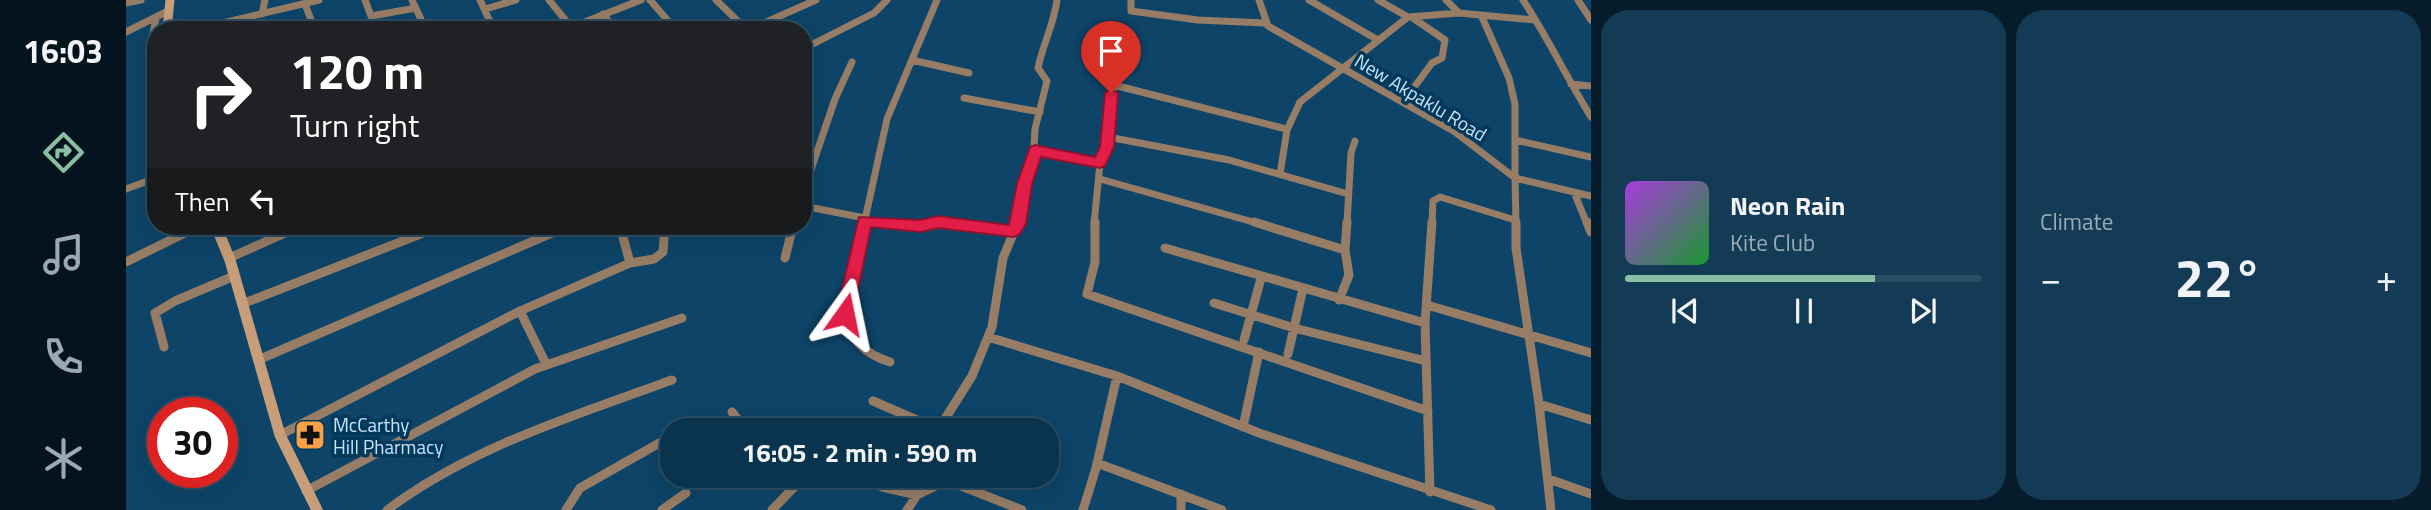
<!DOCTYPE html>
<meta charset="utf-8">
<style>
body{margin:0;font-family:"Titillium Web",sans-serif;background:#133b55;color:#f1f3f6;height:100vh;display:flex;flex-direction:column;font-size:26px;white-space:nowrap}
*{box-sizing:border-box;margin:0}
p{font-size:23px;color:#99aab6}
.icon{flex:none;width:38px;height:38px;fill:none;stroke:currentColor;stroke-width:2;stroke-linecap:round;stroke-linejoin:round}
.map{position:relative;flex:1;overflow:hidden}
.panel{display:flex;flex-direction:column;gap:10px;padding:10px;background:#061c2b;width:840px}
.panel>*{flex:none}
.guide{position:absolute;left:21px;top:21px;width:665px;height:214px;border-radius:28px;box-shadow:0 7px 28px #0002,0 0 0 2px #2a4e66;background:#202124;color:#fff;overflow:hidden}
.speed{position:absolute;left:21px;top:397px;display:flex;gap:14px;font-size:35px;font-weight:700;text-align:center}
.speed>*{display:grid;place-content:center;width:91px;height:91px;border-radius:50%;background:#0a334e;box-shadow:0 7px 28px #0002,0 0 0 2px #2a4e66;line-height:1}
.speed .limit{border:10px solid #d22;background:#fff;color:#111}
.pin{position:absolute;display:grid;place-items:center;width:60px;height:60px;color:#fff;margin:-72px -30px;border-radius:50% 50% 50% 0;rotate:-45deg;box-shadow:0 0 7px #0007}
.pin .icon{rotate:45deg}
.me{position:absolute;width:77px;margin:-38px;rotate:12deg;stroke-linejoin:round;filter:drop-shadow(0 0 5px #0008)}
.turn{display:flex;align-items:center;gap:24px;height:147px;padding:0 28px;font-size:32px}
.turn .icon{width:91px;height:91px;stroke-width:2.5}
.turn b{display:block;font-size:49px;line-height:60px}
.then{display:flex;align-items:center;height:66px;padding:0 28px;background:#0003;gap:14px;font-size:26px}
.big{font-size:52px;font-weight:700;line-height:1.1}
.panel .widget{flex:1;display:flex;flex-direction:column;justify-content:center;gap:10px;min-width:0;padding:0 24px;border-radius:28px;background:#133b55}
.song{display:flex;align-items:center;gap:21px}
.cover{width:84px;height:84px;border-radius:10px;background:linear-gradient(135deg,hsl(280 70% 55%),hsl(130 70% 35%))}
.played{height:7px;border-radius:4px;background:linear-gradient(90deg,#8abfa5 70%,#2a4e66 70%)}
.keys{display:flex;justify-content:space-around;direction:ltr}
.heat{display:flex;justify-content:space-between;align-items:center;font-size:38px;direction:ltr}
.panel .tiles{flex:1;display:grid;gap:10px;grid-template-columns:repeat(2,1fr)}
.trip{position:absolute;left:534px;top:418px;width:399px;height:70px;border-radius:28px;background:#0a334e;box-shadow:0 7px 28px #0002,0 0 0 2px #2a4e66;font-weight:700;line-height:70px;text-align:center}
main{display:flex;flex:1;min-height:0}
.tab-bar{display:flex;flex-direction:column;width:126px;justify-content:space-around;align-items:center;background:#04141f;color:#99aab6}
.tab-bar .icon{width:49px;height:49px}
.tab-bar .selected{color:#8abfa5}
.tab-bar b{font-size:32px;color:#f1f3f6}
.map>svg:first-child{display:block}
</style>
<main>
<nav class="tab-bar">
<b>16:03</b>
<svg class="icon selected" aria-label="directions" viewBox="0 0 24 24"><path d="M12 3l9 9-9 9-9-9zM9 14v-3h6M13 9l2 2-2 2"/></svg>
<svg class="icon" aria-label="music" viewBox="0 0 24 24"><path d="M9 18V5l10-2v13"/><circle cx="6" cy="18" r="3"/><circle cx="16" cy="16" r="3"/></svg>
<svg class="icon" aria-label="phone" viewBox="0 0 24 24"><path d="M5 4h4l2 5-3 2q2 4 5 5l2-3 5 2v4C11 20 4 13 5 4z"/></svg>
<svg class="icon" aria-label="climate" viewBox="0 0 24 24"><path d="M12 3v18M4 7l16 10M4 17L20 7"/></svg>
</nav>
<div class="map">
<svg width="1465" height="510" viewBox="0 0 1465 510">
<rect width="100%" height="100%" fill="#0d4468"/>
<g fill="none" stroke-linecap="round" stroke-linejoin="round">
<path stroke="#977d66" stroke-width="7" d="M239,0L245,16L290,8
M286,0L300,30
M354,0L368,30
M423,0L445,27
M524,0L550,30
M590,0L621,30
M1005,0V11L1072,20L1139,23
M1133,0L1142,26L1329,132L1389,178L1390,224
M1183,0L1252,40
M1252,0L1282,17
M1320,0L1333,13
M1397,0C1422,38 1441,78 1465,117
M1452,0L1465,20
M0,3L15,0
M179,4L187,25
M359,9L390,0
M136,14L139,0
M477,14L490,30
M1356,17L1383,78L1389,104V178L1465,196
M30,18L27,34L30,36
M67,30L193,0
M339,30L361,21
M438,30L515,0
M622,30L690,0
M0,32L42,11
M677,49L748,13L761,0
M786,60L843,73
M1445,84L1465,86
M988,85L1160,129
M838,98L914,112
M1278,101L1306,63L1316,58L1319,40L1287,18
M982,137L1103,160L1222,194
M1389,140L1465,157
M909,151L974,163
M1154,174L1161,130L1174,102L1282,17L1333,13L1409,20
M974,179L1134,224
M0,189L30,178
M1448,192L1461,224
M677,193L709,99L726,62
M677,206L739,218
M739,221L770,224
M738,224L761,119L811,0
M805,224H827
M892,224L898,184L907,165L909,129L921,81L912,68C917,44 928,24 931,0
M968,224L974,163L982,137L984,98L1004,44
M1221,224L1225,153L1229,141
M1306,224L1307,201L1314,197L1389,220"/>
<path stroke="#977d66" stroke-width="9" d="M739,222L719,314C723,340 739,354 764,362
M750,222L795,226L812,222
M812,222L887,231
M969,222V262L961,294L1302,411
M1128,222L1219,250
M1390,222V248L1413,404L1465,420
M1461,222L1465,232
M1039,248L1299,323
M103,258L175,226
M659,258L667,226
M0,262L73,226
M504,263L528,259L537,252L539,226
M1213,300L1223,275L1219,250L1221,222
M1088,303L1168,328L1300,361
M116,304L315,226
M1301,305L1465,353
M394,311L420,364
M862,337L991,376L1133,433L1365,510
M1118,340L1134,282
M38,347L29,313L49,301L108,276
M1162,354L1176,293
M132,360L442,226
M747,401L793,421L814,426
M1413,404L1425,510
M606,412L620,430
M1117,427L1133,352
M812,430L846,376L866,327L877,258L892,222
M154,435L394,311L504,263L494,226
M971,463L1096,510
M732,476L756,487L791,495L816,483L830,484L896,510
M1423,479L1465,494
M180,491L409,369L556,318
M1304,492L1299,323L1306,222
M1055,494V510
M261,510C347,446 447,416 546,380
M440,510L454,488L537,441
M536,510L560,493
M646,510L679,476
M781,510L791,495L795,476
M957,510L970,468L991,376"/>
<path stroke="#c79e79" stroke-width="9" d="M41,30L44,0"/>
<path stroke="#c79e79" stroke-width="11" d="M90,226L104,260L154,435L191,510"/>
</g>
<path fill="#e11d48" stroke="#92132f" stroke-width="2" d="M985,89L992,93L988,147L979,166L974,168L915,157L906,184L900,224L893,235L887,237L812,228L795,232L745,227L727,314L725,319H713L710,314L733,217L795,220L812,216L883,225L891,184L904,147L909,145L969,157L974,147L979,93Z"/>
<defs>
<g id="pharmacy-square" transform="scale(1.575)"><rect x="-9" y="-9" width="18" height="18" rx="4" fill="#f7a148" stroke="#00395c"/><path d="M-2-6h4v4h4v4h-4v4h-4v-4h-4v-4h4Z" fill="#111"/></g>
</defs>
<g fill-rule="evenodd">
<use href="#pharmacy-square" x="184" y="435"/>
</g>
<g text-anchor="middle" dominant-baseline="central" stroke-width="7" stroke-linejoin="round" paint-order="stroke">
<g font-size="19" fill="#c9e4fa" stroke="#00395c">
<text transform="translate(1295 97) rotate(31)">New Akpaklu Road</text>
</g>
<g font-size="19" fill="#c9e4fa" stroke="#00395c" text-anchor="start">
<text x="207" y="424">McCarthy<tspan x="207" dy="22">Hill Pharmacy</tspan></text>
</g>
</g>
</svg>
<div class="speed"><div class="limit">30</div></div>
<div class="pin" style="left:985px;top:93px;background:#d93025"><svg class="icon" aria-label="arrive" viewBox="0 0 24 24"><path d="M6 21V4h12l-3 4 3 4H6"/></svg></div>
<svg class="me" style="left:719px;top:314px" viewBox="-20 -20 40 40"><path d="M0-17L14 15 0 8-14 15z" fill="#e11d48" stroke="#fff" stroke-width="4"/></svg>
<div class="trip">16:05 · 2 min · 590 m</div>
<div class="guide">
<div class="turn"><svg class="icon" aria-label="right" viewBox="0 0 24 24"><path d="M7 20v-9h11M14 6l5 5-5 5"/></svg><div><b>120 m</b>Turn right</div></div>
<div class="then">Then<svg class="icon" aria-label="left" viewBox="0 0 24 24"><path d="M17 20v-9H6M10 6l-5 5 5 5"/></svg></div>
</div>
</div>
<section class="panel">
<div class="tiles">
<div class="widget">
<div class="song"><i class="cover"></i><div><b>Neon Rain</b><p>Kite Club</p></div></div>
<div class="played"></div>
<div class="keys"><svg class="icon" aria-label="previous" viewBox="0 0 24 24"><path d="M18 5L8 12l10 7zM5 5v14"/></svg><svg class="icon" aria-label="pause" viewBox="0 0 24 24"><path d="M8 5v14M16 5v14"/></svg><svg class="icon" aria-label="next" viewBox="0 0 24 24"><path d="M6 5l10 7-10 7zM19 5v14"/></svg></div>
</div>
<div class="widget"><p>Climate</p>
<div class="heat"><a>−</a><b class="big">22°</b><a>+</a></div>
</div>
</div>
</section>
</main>
